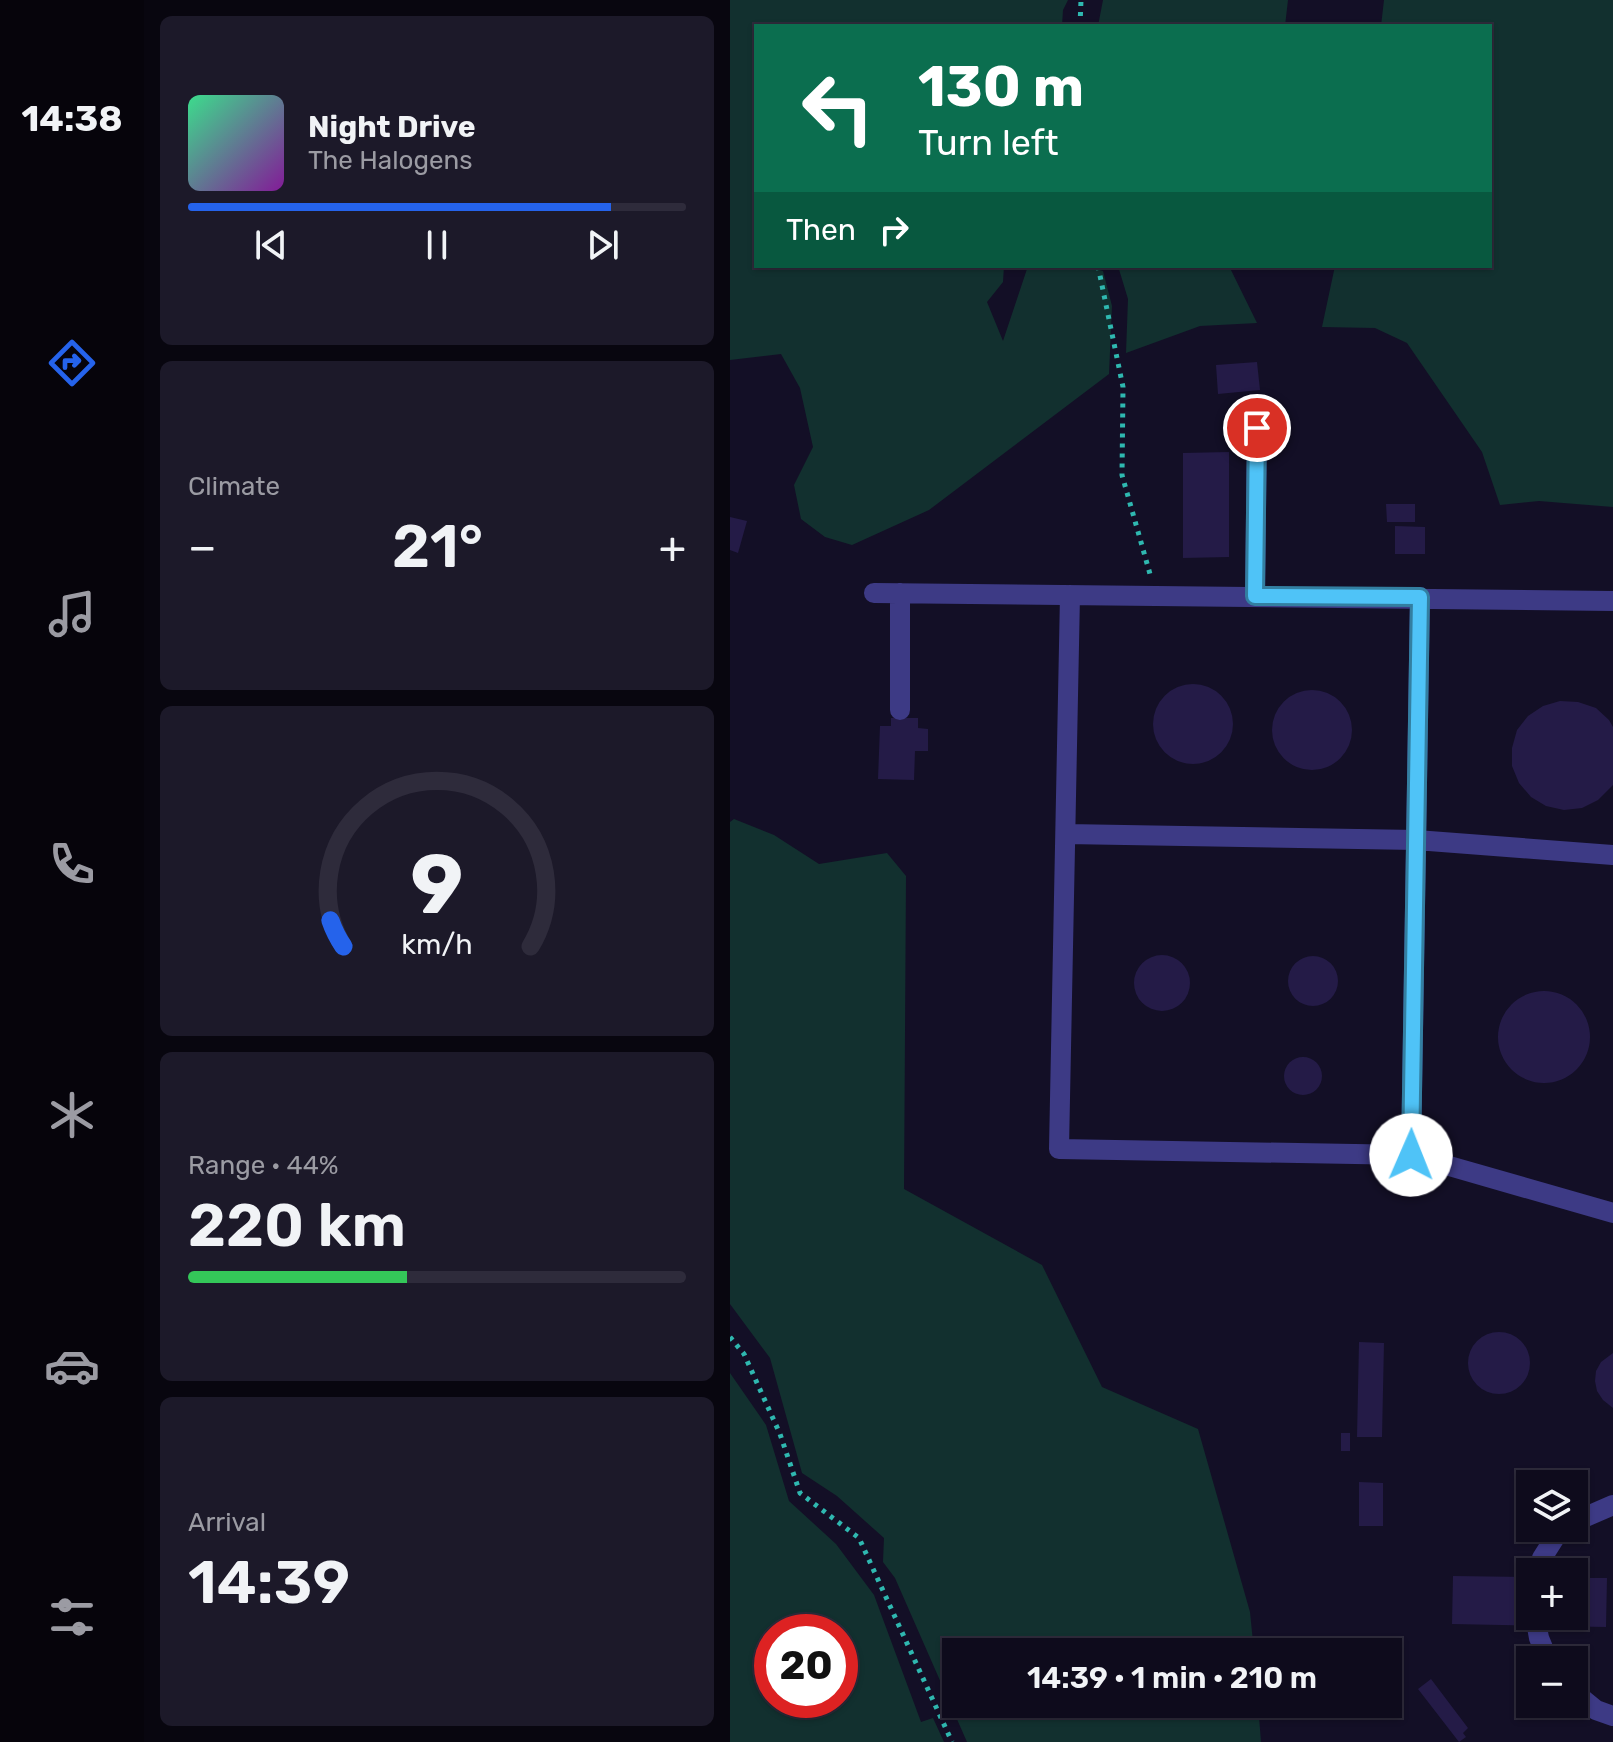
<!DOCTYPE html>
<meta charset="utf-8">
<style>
body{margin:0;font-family:Rubik,sans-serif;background:#1c1929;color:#f1f3f6;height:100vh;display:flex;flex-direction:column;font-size:30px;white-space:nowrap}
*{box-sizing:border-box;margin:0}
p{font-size:26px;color:#9b9ba3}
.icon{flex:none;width:44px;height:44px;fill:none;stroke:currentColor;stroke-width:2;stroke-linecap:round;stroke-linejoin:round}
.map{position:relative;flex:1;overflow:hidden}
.drawer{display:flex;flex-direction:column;gap:16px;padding:16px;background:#08060f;width:586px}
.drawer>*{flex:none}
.guide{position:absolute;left:24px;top:24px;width:738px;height:244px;border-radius:0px;box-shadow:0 2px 6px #0004,0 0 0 2px #2e2b3b;background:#0b6e4f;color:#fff;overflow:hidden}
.buttons{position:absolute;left:786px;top:1470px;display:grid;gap:16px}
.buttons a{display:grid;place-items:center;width:72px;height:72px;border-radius:0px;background:#0e0b1c;box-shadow:0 2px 6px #0004,0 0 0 2px #2e2b3b;font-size:40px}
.speed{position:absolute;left:24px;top:1614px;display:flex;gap:16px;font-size:40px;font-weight:700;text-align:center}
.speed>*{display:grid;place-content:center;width:104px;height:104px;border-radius:50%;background:#0e0b1c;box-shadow:0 2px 6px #0004,0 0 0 2px #2e2b3b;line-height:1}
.speed .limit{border:12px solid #d22;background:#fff;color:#111}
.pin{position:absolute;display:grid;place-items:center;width:68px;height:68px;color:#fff;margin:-34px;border:4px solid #fff;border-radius:50%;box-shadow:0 2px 8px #0007}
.me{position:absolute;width:88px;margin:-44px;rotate:1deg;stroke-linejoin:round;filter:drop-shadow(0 0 6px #0008)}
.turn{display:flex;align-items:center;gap:28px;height:168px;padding:0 32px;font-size:36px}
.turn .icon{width:104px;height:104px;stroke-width:2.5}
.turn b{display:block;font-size:56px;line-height:68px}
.then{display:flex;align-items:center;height:76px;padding:0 32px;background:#0003;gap:16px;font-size:30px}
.big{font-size:60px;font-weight:600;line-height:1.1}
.drawer .widget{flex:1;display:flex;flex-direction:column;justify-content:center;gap:12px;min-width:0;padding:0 28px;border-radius:12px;background:#1c1929}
.drawer .dial{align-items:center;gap:0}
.dial svg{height:208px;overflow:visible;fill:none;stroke:#2e2b3b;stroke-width:7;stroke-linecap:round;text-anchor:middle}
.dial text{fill:#f1f3f6;stroke:none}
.song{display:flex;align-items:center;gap:24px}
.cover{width:96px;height:96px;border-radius:12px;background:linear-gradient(135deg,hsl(150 70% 55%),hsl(290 70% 35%))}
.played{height:8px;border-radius:4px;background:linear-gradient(90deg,#2563eb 85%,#2e2b3b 85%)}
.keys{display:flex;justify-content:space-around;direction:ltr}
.heat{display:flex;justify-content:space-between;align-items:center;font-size:44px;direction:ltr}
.charge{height:12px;border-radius:6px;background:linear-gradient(90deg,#34c759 44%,#2e2b3b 0)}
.trip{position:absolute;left:212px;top:1638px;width:460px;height:80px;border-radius:0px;background:#0e0b1c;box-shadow:0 2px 6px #0004,0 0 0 2px #2e2b3b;font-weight:600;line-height:80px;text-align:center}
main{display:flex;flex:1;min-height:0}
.tab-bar{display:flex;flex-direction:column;width:144px;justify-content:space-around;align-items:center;background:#06040b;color:#9b9ba3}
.tab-bar .icon{width:56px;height:56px}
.tab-bar .on{color:#2563eb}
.tab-bar b{font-size:36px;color:#f1f3f6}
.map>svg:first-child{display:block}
</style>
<main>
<nav class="tab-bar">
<b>14:38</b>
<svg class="icon on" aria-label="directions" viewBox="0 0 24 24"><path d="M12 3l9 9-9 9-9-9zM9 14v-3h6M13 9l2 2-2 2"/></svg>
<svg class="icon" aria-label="music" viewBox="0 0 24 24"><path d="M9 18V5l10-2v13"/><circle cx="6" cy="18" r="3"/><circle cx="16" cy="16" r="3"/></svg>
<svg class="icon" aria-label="phone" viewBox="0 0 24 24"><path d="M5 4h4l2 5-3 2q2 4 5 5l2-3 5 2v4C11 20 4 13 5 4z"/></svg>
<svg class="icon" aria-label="climate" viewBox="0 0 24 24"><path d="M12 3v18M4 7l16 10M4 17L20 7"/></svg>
<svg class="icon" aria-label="car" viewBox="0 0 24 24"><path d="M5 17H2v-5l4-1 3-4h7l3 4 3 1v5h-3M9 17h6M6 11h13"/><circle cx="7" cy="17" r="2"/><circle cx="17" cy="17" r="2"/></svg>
<svg class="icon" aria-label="filters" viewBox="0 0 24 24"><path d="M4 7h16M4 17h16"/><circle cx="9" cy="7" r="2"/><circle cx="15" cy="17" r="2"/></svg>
</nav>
<section class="drawer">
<div class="widget">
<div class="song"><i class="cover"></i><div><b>Night Drive</b><p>The Halogens</p></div></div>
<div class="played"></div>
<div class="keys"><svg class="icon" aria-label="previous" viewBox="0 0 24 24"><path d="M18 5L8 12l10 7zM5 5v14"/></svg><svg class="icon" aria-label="pause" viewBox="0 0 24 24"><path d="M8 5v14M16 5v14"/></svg><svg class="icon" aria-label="next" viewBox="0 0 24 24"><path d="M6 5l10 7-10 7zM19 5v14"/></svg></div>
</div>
<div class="widget"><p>Climate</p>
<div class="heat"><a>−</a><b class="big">21°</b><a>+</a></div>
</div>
<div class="widget dial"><svg viewBox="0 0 100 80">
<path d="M14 69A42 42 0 1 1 86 69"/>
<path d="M14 69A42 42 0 0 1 9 59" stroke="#2563eb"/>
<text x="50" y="56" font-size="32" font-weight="700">9</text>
<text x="50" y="72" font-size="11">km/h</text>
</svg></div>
<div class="widget"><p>Range · 44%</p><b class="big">220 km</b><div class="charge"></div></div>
<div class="widget"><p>Arrival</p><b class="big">14:39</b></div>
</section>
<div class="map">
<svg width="883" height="1742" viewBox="0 0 883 1742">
<rect width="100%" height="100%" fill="#130f26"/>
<path fill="#12302f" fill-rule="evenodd" d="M0,0H338L333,10L332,26H26V266H274L273,282L257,302L273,341L298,266H356L373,271L382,306L379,374L199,510L122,545L95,537L71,519L64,485L83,447L70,388L51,354L0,360Z
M373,0H558L555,26H368Z
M654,0H883V507L809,501L770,505L752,452L677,343L645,328L592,327L605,266H760V26H651Z
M388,266H499L527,323L470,326L396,353L398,299Z
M4,819L44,835L89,864L157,853L176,876L174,1189L312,1265L372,1387L468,1429L520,1612L524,1652H226V1704H528L531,1742H237L165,1578L153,1562L154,1538L107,1496L72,1473L40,1358L0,1304V822Z
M0,1373L36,1425L59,1501L106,1544L144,1595L191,1722L203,1718L214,1742H0ZM110,1632V1700H42V1632Z"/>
<path fill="#241b47" d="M527,362L530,390L488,394L486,365Z
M499,452V557L453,558V453Z
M656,504H685V522H657Z
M0,517L17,521L8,553L0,550Z
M665,526L695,527V554H665Z
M423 724a40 40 0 1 1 80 0a40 40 0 1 1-80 0Z
M542 730a40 40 0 1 1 80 0a40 40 0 1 1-80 0Z
M830,701L848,702L866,708L879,720L883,727V785L868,800L852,808L834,810L816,806L801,797L789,783L782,766V748L787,730L798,716L813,706Z
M161,718H188V728L198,729V751H185L184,780L148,779L150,726H161Z
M404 983a28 28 0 1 1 56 0a28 28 0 1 1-56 0Z
M558 981a25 25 0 1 1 50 0a25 25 0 1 1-50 0Z
M768 1037a46 46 0 1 1 92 0a46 46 0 1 1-92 0Z
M554 1076a19 19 0 1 1 38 0a19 19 0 1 1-38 0Z
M738 1363a31 31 0 1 1 62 0a31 31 0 1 1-62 0Z
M629,1342L654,1343L652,1437H627Z
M883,1353V1408L873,1400L867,1391L865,1381L866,1371L871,1362Z
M611,1433H620V1451H611Z
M629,1482L653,1483V1526H629Z
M723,1576L800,1577V1616H844V1578H877L876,1627L722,1624Z
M600,1642H630V1652H600Z
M701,1679L738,1728L733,1733L736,1737L729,1742L688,1689Z
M600,1704H630V1716L600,1715Z
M635,1704H654V1711H635Z"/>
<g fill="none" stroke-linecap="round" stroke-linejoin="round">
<path stroke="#2fb8b0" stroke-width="5" stroke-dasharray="4 6" stroke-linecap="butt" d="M350,26L351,0
M368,266L393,387L392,475L420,574
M0,1337L14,1354L50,1434L70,1493L129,1538L222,1742"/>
<path stroke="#3d3a85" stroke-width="20" d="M144,593L883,601
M170,593V710
M340,595L329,1149L681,1155
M525,596L527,428
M690,597L681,1155L883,1213
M336,834L686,840L883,855
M844,1522L883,1505
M809,1572L812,1558L831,1528
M805,1616L809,1638L818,1660
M844,1692L866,1710L883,1716"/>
</g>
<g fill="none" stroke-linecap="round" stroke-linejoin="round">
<g stroke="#337fa1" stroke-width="20">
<path id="route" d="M527,428L525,596L690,597L681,1155"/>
</g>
<use href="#route" stroke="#4fc3f7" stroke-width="14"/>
</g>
</svg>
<div class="buttons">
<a><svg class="icon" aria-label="layers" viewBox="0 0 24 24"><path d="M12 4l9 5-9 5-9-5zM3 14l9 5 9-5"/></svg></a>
<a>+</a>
<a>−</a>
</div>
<div class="speed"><div class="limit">20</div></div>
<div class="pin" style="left:527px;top:428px;background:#d93025"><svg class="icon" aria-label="arrive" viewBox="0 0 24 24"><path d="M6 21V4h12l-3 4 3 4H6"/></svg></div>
<svg class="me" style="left:681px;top:1155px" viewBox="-20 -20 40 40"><circle r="19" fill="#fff"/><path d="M0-13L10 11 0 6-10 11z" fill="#4fc3f7"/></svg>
<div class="trip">14:39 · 1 min · 210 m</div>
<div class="guide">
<div class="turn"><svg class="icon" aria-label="left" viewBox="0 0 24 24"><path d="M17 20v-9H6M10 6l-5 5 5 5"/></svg><div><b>130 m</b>Turn left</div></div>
<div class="then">Then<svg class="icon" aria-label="right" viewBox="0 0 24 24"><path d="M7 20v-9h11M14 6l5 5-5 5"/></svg></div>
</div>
</div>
</main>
